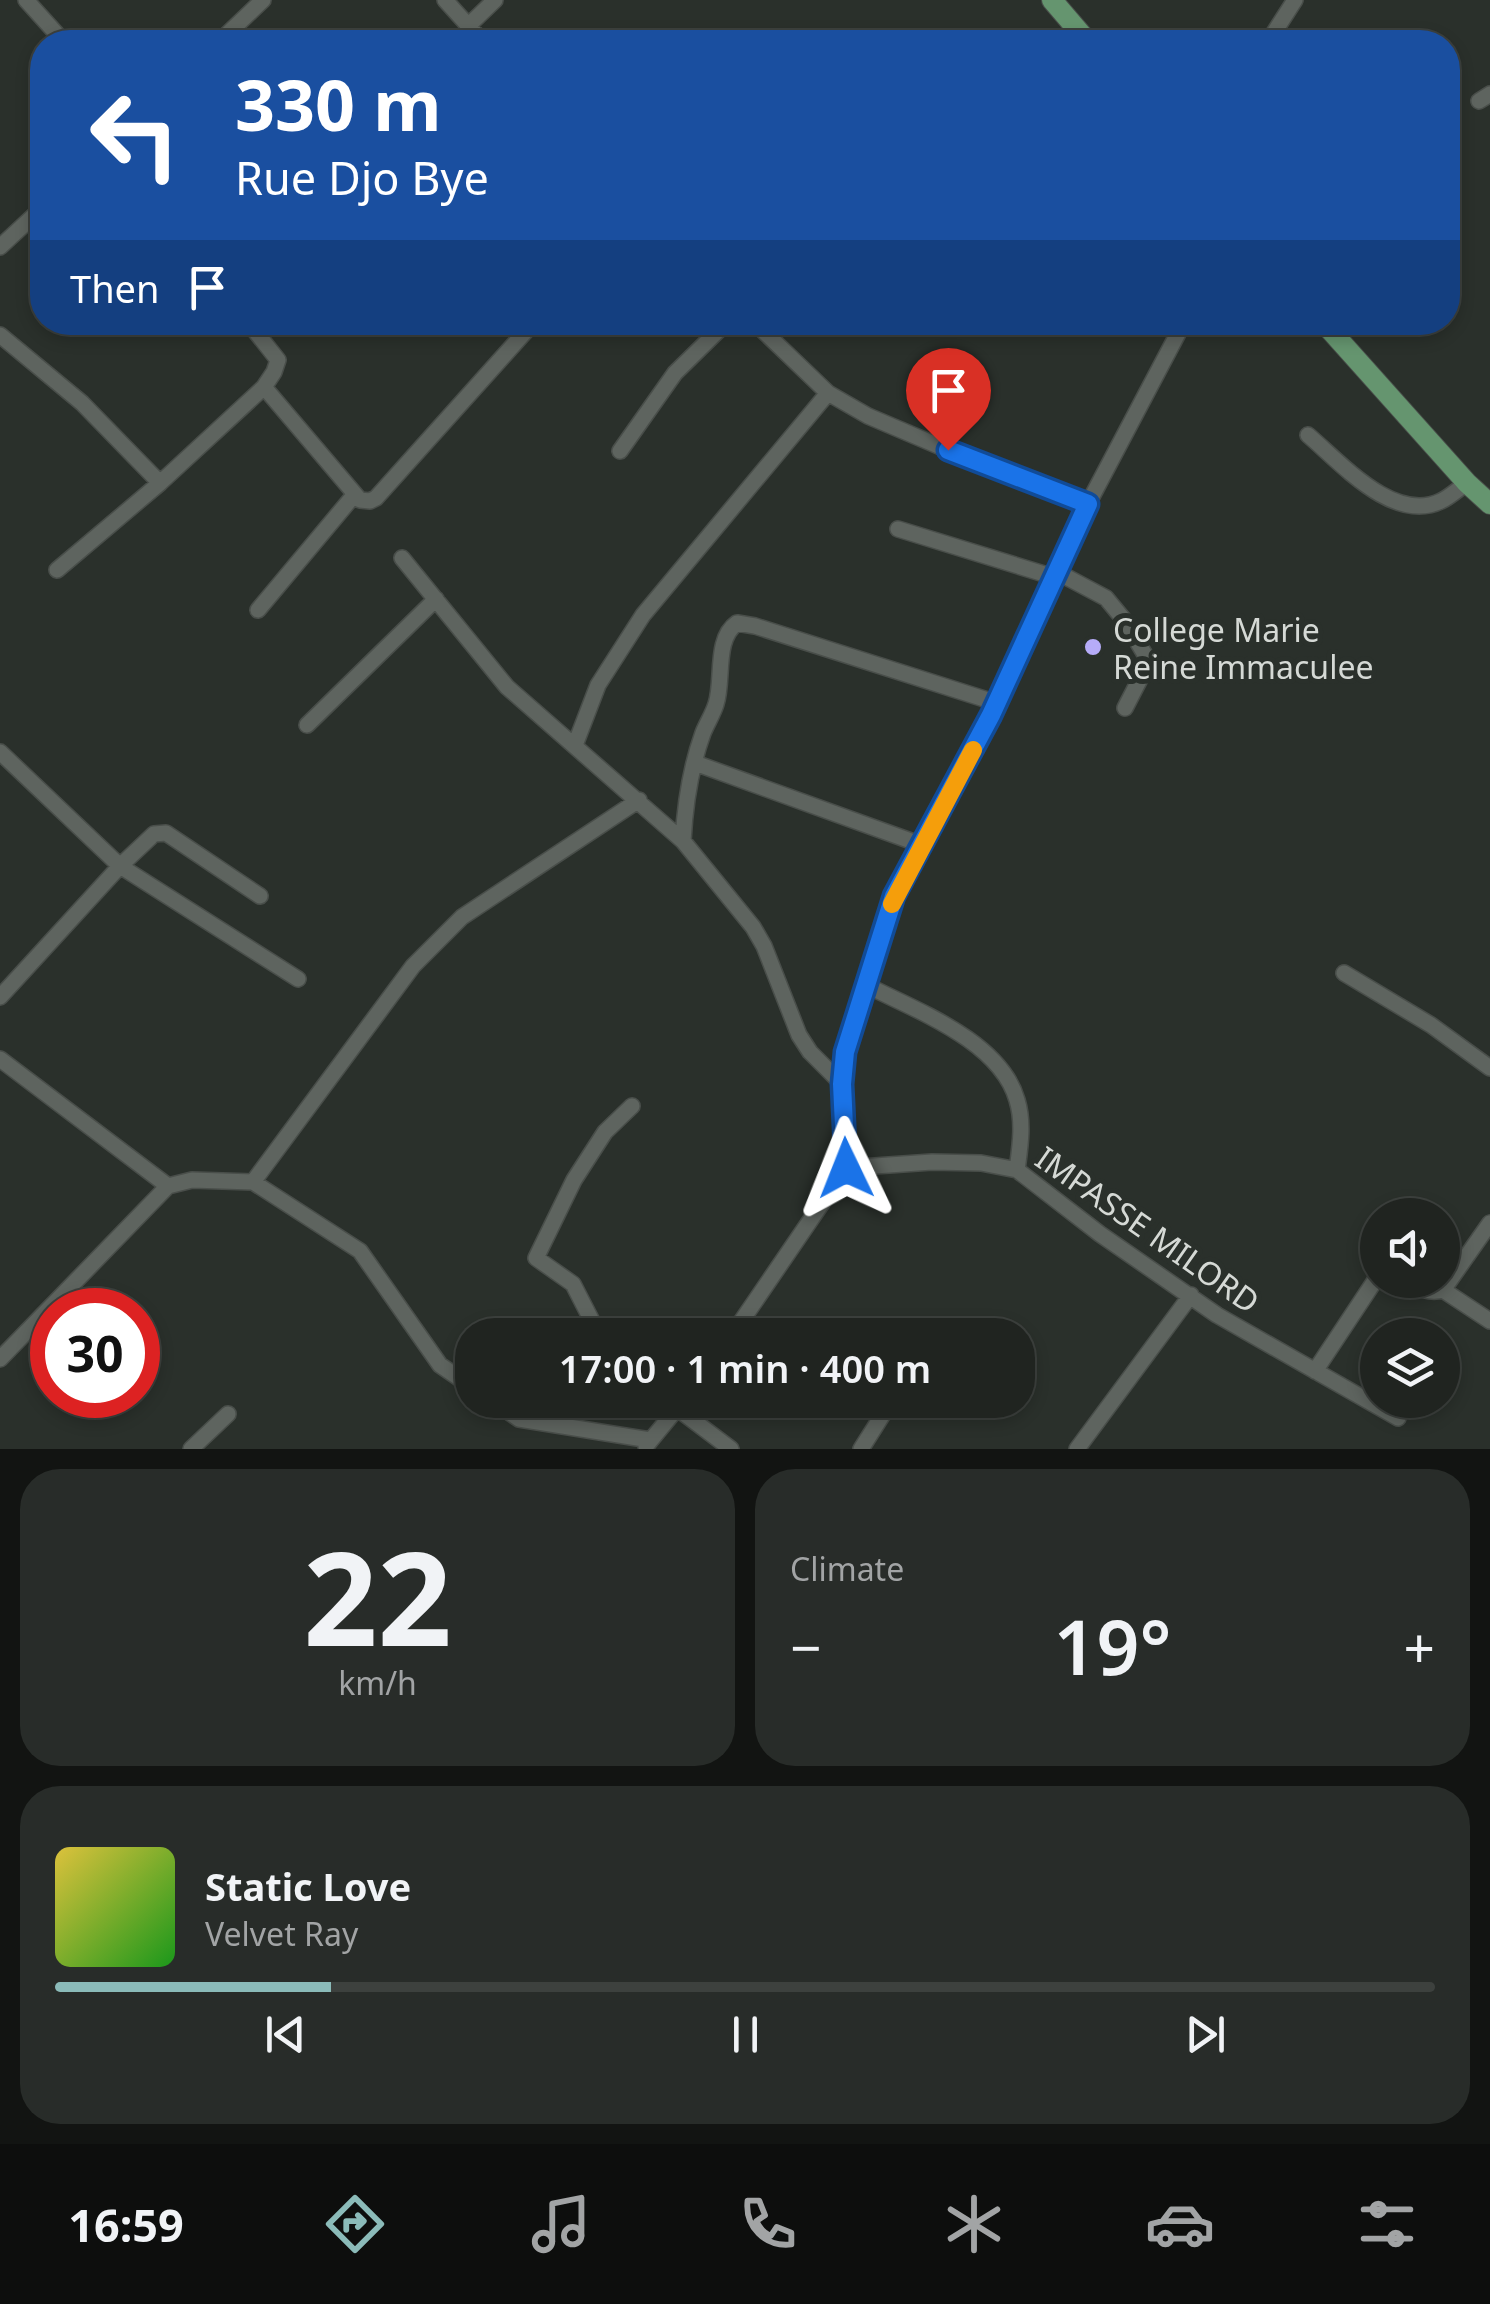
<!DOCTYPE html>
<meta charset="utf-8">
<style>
body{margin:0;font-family:"Noto Sans",sans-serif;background:#282c29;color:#f1f3f6;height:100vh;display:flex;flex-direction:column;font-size:38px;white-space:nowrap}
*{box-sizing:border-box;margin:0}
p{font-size:32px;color:#a2a4a5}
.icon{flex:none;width:55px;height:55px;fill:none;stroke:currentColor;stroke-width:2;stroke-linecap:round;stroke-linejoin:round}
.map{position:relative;height:1449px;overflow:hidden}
.side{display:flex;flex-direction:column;gap:20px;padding:20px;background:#121412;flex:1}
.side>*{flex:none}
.banner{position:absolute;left:30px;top:30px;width:1430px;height:305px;border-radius:40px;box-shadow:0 5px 15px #0003,0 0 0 2px #3d413e;background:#1a4fa0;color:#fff;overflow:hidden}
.buttons{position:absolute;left:1360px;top:1198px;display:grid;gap:20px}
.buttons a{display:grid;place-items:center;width:100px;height:100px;border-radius:50%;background:#202420;box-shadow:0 5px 15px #0003,0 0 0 2px #3d413e;font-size:50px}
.speed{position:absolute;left:30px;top:1288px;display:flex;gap:20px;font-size:50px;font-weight:700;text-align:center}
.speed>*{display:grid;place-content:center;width:130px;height:130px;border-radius:50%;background:#202420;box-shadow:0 5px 15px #0003,0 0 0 2px #3d413e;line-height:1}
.speed .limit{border:15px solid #d22;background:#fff;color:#111}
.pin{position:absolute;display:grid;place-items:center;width:85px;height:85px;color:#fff;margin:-102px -42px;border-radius:50% 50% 50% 0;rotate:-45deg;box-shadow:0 0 10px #0007}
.pin .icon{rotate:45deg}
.me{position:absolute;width:110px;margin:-55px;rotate:358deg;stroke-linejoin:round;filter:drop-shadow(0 0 8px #0008)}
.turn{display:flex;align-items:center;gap:35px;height:210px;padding:0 40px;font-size:45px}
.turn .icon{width:130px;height:130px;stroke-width:2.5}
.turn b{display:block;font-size:70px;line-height:85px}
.then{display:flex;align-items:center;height:95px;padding:0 40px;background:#0003;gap:20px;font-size:38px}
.big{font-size:75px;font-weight:600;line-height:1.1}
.side .widget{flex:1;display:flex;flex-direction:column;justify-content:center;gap:15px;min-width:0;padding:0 35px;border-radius:40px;background:#282c29}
.side .dial{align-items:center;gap:0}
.dial b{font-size:130px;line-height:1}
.song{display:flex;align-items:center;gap:30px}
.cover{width:120px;height:120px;border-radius:15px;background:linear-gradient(135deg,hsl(50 70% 55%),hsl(120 70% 35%))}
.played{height:10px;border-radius:5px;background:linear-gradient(90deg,#8bbbb9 20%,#3d413e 20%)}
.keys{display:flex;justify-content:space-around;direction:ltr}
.heat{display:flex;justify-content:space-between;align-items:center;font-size:55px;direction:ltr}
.side .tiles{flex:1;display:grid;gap:20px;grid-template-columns:1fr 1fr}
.widget:last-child{grid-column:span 2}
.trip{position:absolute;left:455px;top:1318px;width:580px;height:100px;border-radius:40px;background:#202420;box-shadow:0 5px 15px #0003,0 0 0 2px #3d413e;font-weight:600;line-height:100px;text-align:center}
.tab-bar{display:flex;height:160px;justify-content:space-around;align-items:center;background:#0d0e0d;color:#a2a4a5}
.tab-bar .icon{width:70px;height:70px}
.tab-bar .selected{color:#8bbbb9}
.tab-bar b{font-size:45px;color:#f1f3f6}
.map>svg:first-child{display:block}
</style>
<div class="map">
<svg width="1490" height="1449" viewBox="0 0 1490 1449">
<rect width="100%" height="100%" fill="#2a302b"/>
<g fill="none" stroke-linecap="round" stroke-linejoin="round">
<g stroke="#494e4a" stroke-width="18">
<path id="minor" d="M26,0L64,42
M445,0L483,42
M468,26L495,0
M219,42L263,0
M1268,42L1295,0
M1479,101L1490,94
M0,247L42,208
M754,322L828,393L868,416L948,450L1088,504
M0,335L82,403L160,483
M264,387L360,500L370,501L376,498L534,322
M1308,435C1341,463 1394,524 1441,501C1450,497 1458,489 1467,483
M620,451L675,373L727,322
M898,529L1054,577
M402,558L507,687L683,841L753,927L764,946L799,1035L810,1052L842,1084
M57,570L160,483L264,387L274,372L278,360L248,322
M1057,572L1106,598L1125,621L1147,658L1141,677L1125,708
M258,610L355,494
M307,725L436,599
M575,745L598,685L643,615L828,393
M0,752L120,866L298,979
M695,763L922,845
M683,841C685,804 690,769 703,733C707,723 713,714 716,704C724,680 714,639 737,623L755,626L997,703
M1344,973L1431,1025L1490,1068
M866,985C917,1011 1000,1041 1017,1100C1024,1123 1020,1147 1017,1170
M0,997L120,866L154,834L166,833L260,896
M0,1059L168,1186
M846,1168L932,1162L981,1163L1017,1170L1100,1234L1217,1315L1398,1418
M253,1182L413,966L462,917L639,800
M1403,1280C1417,1287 1427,1294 1443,1290L1490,1223
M1443,1290L1490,1321
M602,1335L593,1323L573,1284L536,1258L574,1180L605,1132L632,1106
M732,1335L846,1168L842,1084L845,1052L895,896L991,715L1088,504L1184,322
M0,1359L168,1186L192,1180L253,1182L360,1251L440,1365L472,1387
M1315,1371L1378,1276
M491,1400L519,1419L650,1440
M666,1400L731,1449
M646,1446L684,1400
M191,1449L228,1414
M861,1449L892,1400
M1077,1449L1191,1295"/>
</g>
<g stroke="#494e4a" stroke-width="22">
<path id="major" d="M1052,0L1088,42
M1323,322L1467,483L1490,504"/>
</g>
<use href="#minor" stroke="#5e645f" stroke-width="15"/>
<use href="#major" stroke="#65956f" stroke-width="20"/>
</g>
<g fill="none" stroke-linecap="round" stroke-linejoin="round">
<g stroke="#114b97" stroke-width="25">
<path id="route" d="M846,1168L842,1084L845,1052L894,896L991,715L1088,504L948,450"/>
</g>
<use href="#route" stroke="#1a73e8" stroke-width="18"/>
<path stroke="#f59e0b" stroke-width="18" d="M892,904L973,750"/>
</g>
<circle fill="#b6acf8" stroke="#2a302b" stroke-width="4" cx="1093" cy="647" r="10"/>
<g text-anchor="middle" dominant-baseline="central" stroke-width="10" stroke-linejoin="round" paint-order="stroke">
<g font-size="32" fill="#d5d9d5" stroke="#2a302b" text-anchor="start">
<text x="1113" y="629">College Marie<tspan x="1113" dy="37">Reine Immaculee</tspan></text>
</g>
<g font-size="32" fill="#d5d9d5" stroke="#2a302b">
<text transform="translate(1148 1229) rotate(35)">IMPASSE MILORD</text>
</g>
</g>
</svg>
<div class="buttons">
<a><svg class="icon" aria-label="sound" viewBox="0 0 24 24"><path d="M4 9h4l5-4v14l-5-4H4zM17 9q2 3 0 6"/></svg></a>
<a><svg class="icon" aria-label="layers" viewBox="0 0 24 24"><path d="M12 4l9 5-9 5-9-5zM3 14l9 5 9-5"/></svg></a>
</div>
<div class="speed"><div class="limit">30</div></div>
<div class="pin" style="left:948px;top:450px;background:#d93025"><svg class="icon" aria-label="arrive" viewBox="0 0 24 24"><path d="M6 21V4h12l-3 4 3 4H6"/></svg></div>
<svg class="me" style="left:846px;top:1168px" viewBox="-20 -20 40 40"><path d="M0-17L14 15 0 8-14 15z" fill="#1a73e8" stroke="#fff" stroke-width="4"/></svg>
<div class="trip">17:00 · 1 min · 400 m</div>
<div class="banner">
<div class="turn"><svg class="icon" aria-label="left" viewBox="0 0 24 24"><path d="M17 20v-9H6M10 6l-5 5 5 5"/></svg><div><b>330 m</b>Rue Djo Bye</div></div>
<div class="then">Then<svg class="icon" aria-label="arrive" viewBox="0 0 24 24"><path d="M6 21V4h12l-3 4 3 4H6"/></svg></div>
</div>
</div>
<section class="side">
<div class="tiles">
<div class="widget dial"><b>22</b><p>km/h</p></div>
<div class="widget"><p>Climate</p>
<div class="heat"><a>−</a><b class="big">19°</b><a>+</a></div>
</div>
<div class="widget">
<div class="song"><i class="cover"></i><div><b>Static Love</b><p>Velvet Ray</p></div></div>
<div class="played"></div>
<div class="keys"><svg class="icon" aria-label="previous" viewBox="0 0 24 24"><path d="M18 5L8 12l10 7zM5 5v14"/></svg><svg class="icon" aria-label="pause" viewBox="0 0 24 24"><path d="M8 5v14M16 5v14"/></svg><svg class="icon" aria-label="next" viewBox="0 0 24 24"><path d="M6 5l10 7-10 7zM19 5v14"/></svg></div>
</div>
</div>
</section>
<nav class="tab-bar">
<b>16:59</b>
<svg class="icon selected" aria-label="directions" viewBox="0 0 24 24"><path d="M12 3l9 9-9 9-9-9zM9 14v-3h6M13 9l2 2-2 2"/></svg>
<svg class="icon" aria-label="music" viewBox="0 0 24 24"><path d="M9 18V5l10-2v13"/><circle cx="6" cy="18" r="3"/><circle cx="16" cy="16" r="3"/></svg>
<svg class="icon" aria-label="phone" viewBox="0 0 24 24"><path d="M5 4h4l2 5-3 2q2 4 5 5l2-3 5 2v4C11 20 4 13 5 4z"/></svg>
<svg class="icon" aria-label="climate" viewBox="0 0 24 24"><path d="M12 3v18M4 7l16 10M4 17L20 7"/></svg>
<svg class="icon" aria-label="car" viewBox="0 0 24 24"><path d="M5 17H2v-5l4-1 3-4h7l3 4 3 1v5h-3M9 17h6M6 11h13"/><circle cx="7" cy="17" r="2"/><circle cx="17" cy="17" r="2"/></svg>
<svg class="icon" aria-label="filters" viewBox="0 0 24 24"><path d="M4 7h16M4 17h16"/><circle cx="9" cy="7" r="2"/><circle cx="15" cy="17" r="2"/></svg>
</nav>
